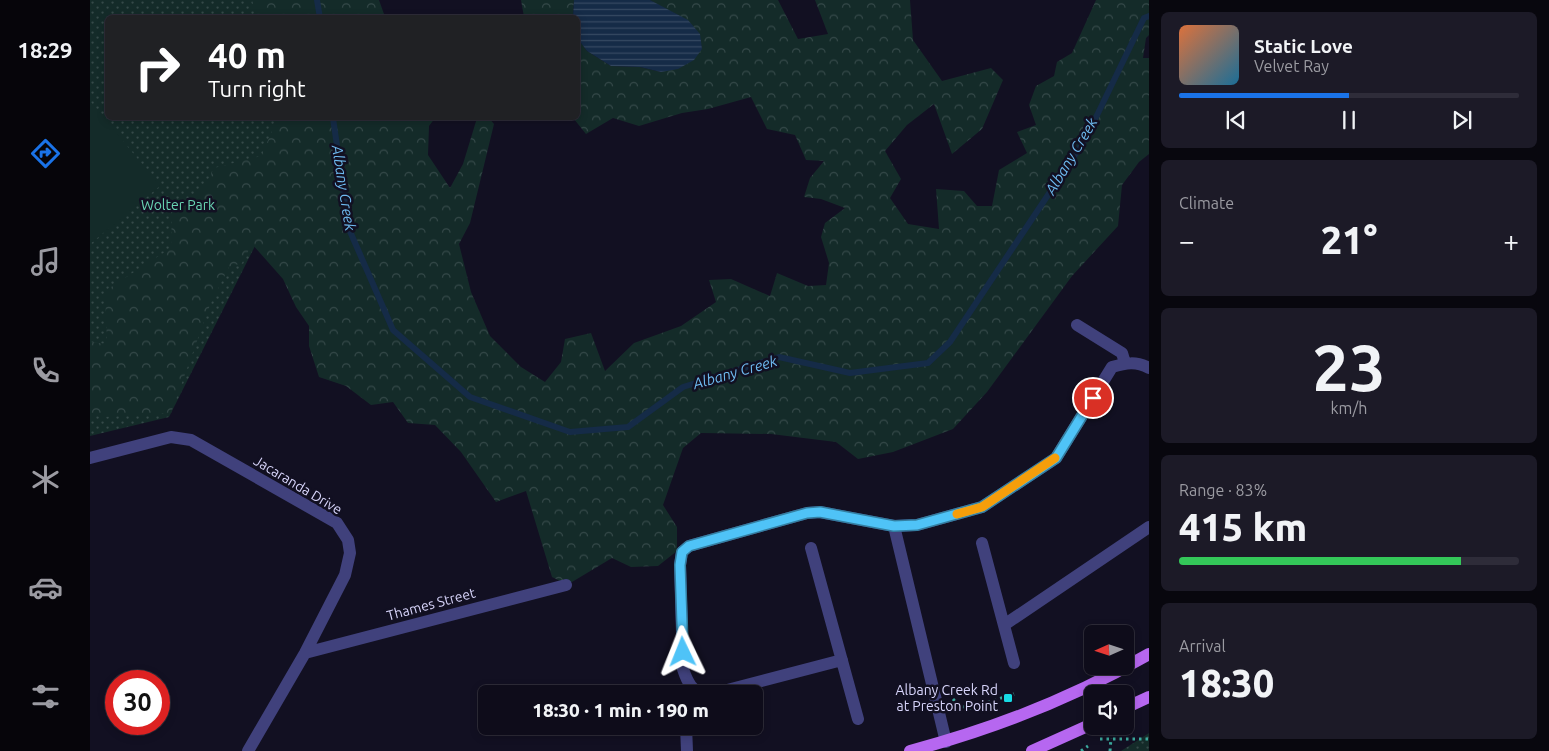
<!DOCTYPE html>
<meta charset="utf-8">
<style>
body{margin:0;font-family:Ubuntu,sans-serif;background:#1c1a27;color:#f1f3f6;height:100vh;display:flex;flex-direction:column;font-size:19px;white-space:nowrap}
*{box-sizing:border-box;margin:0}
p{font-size:16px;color:#9b9ba2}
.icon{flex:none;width:28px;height:28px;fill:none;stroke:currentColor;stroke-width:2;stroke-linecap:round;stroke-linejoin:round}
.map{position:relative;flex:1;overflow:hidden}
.sheet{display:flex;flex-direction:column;gap:12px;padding:12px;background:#08070e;width:400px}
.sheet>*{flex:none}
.top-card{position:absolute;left:15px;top:15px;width:475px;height:105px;border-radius:8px;box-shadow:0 2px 8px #0003,0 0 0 1px #2e2c39;background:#202124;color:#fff;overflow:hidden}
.needle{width:32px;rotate:267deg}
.controls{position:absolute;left:994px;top:625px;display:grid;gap:10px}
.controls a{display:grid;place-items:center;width:50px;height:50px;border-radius:8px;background:#0e0c1a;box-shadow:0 2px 8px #0003,0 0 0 1px #2e2c39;font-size:25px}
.speed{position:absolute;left:15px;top:670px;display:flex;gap:10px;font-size:25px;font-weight:700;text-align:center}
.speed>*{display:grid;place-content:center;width:65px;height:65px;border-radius:50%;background:#0e0c1a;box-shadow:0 2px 8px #0003,0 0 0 1px #2e2c39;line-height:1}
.speed .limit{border:8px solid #d22;background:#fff;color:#111}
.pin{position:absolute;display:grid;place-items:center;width:42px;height:42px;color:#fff;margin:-21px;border:2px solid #fff;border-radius:50%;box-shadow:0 1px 5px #0007}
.me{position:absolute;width:55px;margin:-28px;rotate:358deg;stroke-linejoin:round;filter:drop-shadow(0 0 4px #0008)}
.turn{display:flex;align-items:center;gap:18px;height:105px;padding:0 20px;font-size:22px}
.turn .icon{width:65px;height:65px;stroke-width:2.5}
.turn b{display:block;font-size:35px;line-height:42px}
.big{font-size:38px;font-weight:800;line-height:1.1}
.sheet .card{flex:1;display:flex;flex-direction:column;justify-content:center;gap:8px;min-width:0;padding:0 18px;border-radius:8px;background:#1c1a27}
.sheet .dial{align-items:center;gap:0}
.dial b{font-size:65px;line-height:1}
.song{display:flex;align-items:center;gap:15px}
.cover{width:60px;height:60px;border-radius:8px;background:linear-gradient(135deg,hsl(20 70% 55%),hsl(200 70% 35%))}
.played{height:5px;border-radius:2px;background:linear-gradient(90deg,#1a73e8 50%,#2e2c39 50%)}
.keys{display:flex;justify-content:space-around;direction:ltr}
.heat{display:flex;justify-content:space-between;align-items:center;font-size:28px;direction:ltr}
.charge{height:8px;border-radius:4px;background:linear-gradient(90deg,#34c759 83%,#2e2c39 0)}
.trip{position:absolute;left:388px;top:685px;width:285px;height:50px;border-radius:8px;background:#0e0c1a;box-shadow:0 2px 8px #0003,0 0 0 1px #2e2c39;font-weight:800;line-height:50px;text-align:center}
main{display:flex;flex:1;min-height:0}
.dock{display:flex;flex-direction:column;width:90px;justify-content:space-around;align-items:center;background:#06050a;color:#9b9ba2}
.dock .icon{width:35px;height:35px}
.dock .active{color:#1a73e8}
.dock b{font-size:22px;color:#f1f3f6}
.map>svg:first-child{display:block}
</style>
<main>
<nav class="dock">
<b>18:29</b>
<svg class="icon active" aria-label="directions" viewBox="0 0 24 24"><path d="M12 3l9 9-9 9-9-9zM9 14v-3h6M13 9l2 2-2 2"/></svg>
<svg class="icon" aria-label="music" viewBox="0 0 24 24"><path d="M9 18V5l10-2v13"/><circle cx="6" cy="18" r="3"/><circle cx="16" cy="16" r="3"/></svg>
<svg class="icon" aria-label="phone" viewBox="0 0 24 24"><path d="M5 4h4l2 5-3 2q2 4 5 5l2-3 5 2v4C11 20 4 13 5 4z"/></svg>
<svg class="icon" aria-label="climate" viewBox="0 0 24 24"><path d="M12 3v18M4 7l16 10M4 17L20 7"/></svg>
<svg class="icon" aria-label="car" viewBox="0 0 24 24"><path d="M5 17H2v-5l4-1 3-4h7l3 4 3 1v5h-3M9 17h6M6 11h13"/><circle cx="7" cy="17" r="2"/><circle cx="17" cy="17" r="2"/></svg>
<svg class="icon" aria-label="filters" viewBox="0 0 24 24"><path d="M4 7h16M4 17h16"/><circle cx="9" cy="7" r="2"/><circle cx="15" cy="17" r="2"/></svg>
</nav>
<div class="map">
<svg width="1059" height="751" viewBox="0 0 1059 751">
<defs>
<pattern id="green-dots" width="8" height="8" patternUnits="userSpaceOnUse" patternTransform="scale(1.25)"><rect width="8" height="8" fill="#142b29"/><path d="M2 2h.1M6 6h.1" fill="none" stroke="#354949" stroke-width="1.8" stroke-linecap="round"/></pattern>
<pattern id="forest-crowns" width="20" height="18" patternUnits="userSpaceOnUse" patternTransform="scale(1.25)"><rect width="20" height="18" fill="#142b29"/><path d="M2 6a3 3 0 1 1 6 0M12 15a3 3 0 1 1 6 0" fill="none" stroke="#354949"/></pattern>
<pattern id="water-rules" width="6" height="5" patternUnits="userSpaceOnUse" patternTransform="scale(1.25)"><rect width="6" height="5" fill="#152b47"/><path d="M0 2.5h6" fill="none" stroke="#364962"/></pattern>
</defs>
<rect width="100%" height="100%" fill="#121022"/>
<path fill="url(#green-dots)" d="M0,0H222L218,17L18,18V118H196L170,236L79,417L0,436Z
M1059,733V751H1031Z"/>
<path fill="url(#forest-crowns)" d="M162,0H289L295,17H167Z
M431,0H484L483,17H434Z
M560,0H688L708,39L738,34L725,0H820L823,40L852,81L901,68L913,80L892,129L862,154L844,104L817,125L795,151L811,179L800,198L818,224L849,229L846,189L874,191L887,206H902L909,170L937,153L927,132L946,125L939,105L946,86L964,76L967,62L982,53L1006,0H1059V35L1056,38L1053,58H1059V154L1049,162L1032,185L1028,226L982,276L897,392L863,429L803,452L768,459L746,442L681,434L611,433L593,448L573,505L587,527V551L568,566L541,567L522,558L482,582L470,581L462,577L436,491L406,502L371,452L345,425L318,423L303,402L281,405L256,386L229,377L219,346V326L206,307L193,279L162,244L152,263L139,267L120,305L81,413L13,417L0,415V342L17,344L15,291L81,248L82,211L114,188L124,168L171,156L188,118H345L339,126L338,155L360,188L373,164L387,118H399L404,124L380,223L369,244L381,292L400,336L431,367L455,382L471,362L475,339L501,333L515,371L544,343L591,326L626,302L619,280L641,279L680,296L687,273L718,286L736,285L739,263L731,237L735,223L755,208L731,199L714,197L720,178L734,161L716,160L705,135L677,129L661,97L618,109L592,113L549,126L523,118L496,134L484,119L483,118H488V39L497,51L521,66L550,67L571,72L612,49C608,18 584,15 560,0Z"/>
<path fill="#142b29" d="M0,101L70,186L0,244Z"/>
<path fill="url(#water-rules)" d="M484,0H560L598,20L610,34L612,49L604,60L588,69L571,72L550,67L521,66L497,51L488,39V18L483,17Z"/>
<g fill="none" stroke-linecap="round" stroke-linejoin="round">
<path stroke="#152b47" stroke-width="6" d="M227,0L230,18
M243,118L259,229L303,330L380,397L480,432L538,427L593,387L689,357L760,373L838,363L860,342L996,138L1054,18L1059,16"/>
<path stroke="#3ba99d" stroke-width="3" stroke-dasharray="2.5 4" stroke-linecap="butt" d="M863,699L869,706L880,708L924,694
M1010,739H1059
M991,751L998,746
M1020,751L1021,738"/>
<path stroke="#40417c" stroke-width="12" d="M987,325L1032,353L1035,363
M0,458L81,437L101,440L247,523L258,540L260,553L255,575L215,653L158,751
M804,526L856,742
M892,543L924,663
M721,548L768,719
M914,625L1059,527
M215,653L476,585
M616,694C602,693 597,681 593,669L590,565L592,552L599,546L717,513L730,512L804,526L827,525L892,507L966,458L1022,367C1036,363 1046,361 1059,368
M622,694L752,660
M596,726L597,751"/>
<path stroke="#b667f0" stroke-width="12" d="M1035,708L1059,697
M820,751C903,729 985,697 1059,654
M942,751L1002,724"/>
</g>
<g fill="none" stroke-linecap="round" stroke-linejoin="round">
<g stroke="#337fa1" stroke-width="12">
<path id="route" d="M593,652L590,565L592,552L599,546L717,513L730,512L804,526L827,525L892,507L966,458L1003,398"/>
</g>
<use href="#route" stroke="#4fc3f7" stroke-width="9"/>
<path stroke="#f59e0b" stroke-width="9" d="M867,514L892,507L965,458"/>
</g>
<rect fill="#17dbe5" stroke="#121022" stroke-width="2" x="913" y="693" width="10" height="10" rx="2.5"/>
<g text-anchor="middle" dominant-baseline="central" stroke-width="5" stroke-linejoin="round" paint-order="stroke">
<g font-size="14" fill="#69d4b3" stroke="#121022">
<text x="88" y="205">Wolter Park</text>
</g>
<g font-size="14" fill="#d8d5fb" stroke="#121022">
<text transform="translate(208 485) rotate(31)">Jacaranda Drive</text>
<text transform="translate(341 604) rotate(-15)">Thames Street</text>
</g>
<g font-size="14" fill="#d8d5fb" stroke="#121022" text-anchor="end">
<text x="908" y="690">Albany Creek Rd<tspan x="908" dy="16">at Preston Point</tspan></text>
</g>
<g font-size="15" font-style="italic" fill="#6ebaf0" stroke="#121022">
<text transform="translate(981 156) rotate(-59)">Albany Creek</text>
<text transform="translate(254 188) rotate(81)">Albany Creek</text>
<text transform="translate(645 372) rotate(-16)">Albany Creek</text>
</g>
</g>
</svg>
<div class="controls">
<a><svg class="needle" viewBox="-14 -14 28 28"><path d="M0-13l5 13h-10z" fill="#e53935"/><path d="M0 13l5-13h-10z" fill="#9b9ba2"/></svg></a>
<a><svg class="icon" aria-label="sound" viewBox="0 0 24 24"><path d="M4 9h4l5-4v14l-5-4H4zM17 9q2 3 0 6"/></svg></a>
</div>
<div class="speed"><div class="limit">30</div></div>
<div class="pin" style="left:1003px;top:398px;background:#d93025"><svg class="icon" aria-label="arrive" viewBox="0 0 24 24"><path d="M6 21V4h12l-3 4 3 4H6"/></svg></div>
<svg class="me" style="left:593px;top:652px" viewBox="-20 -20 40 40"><path d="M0-17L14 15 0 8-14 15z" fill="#4fc3f7" stroke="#fff" stroke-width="4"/></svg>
<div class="trip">18:30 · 1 min · 190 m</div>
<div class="top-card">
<div class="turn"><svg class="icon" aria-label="right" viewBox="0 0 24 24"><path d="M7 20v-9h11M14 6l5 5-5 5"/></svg><div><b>40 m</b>Turn right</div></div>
</div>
</div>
<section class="sheet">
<div class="card">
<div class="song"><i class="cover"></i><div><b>Static Love</b><p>Velvet Ray</p></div></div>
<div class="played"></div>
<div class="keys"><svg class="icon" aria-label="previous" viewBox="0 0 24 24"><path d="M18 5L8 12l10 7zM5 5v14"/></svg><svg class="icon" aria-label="pause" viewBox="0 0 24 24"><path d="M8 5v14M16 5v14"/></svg><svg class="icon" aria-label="next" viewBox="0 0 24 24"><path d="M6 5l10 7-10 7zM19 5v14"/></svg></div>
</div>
<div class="card"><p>Climate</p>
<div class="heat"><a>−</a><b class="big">21°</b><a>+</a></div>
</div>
<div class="card dial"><b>23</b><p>km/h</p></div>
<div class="card"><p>Range · 83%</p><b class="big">415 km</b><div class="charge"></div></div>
<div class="card"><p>Arrival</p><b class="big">18:30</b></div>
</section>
</main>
